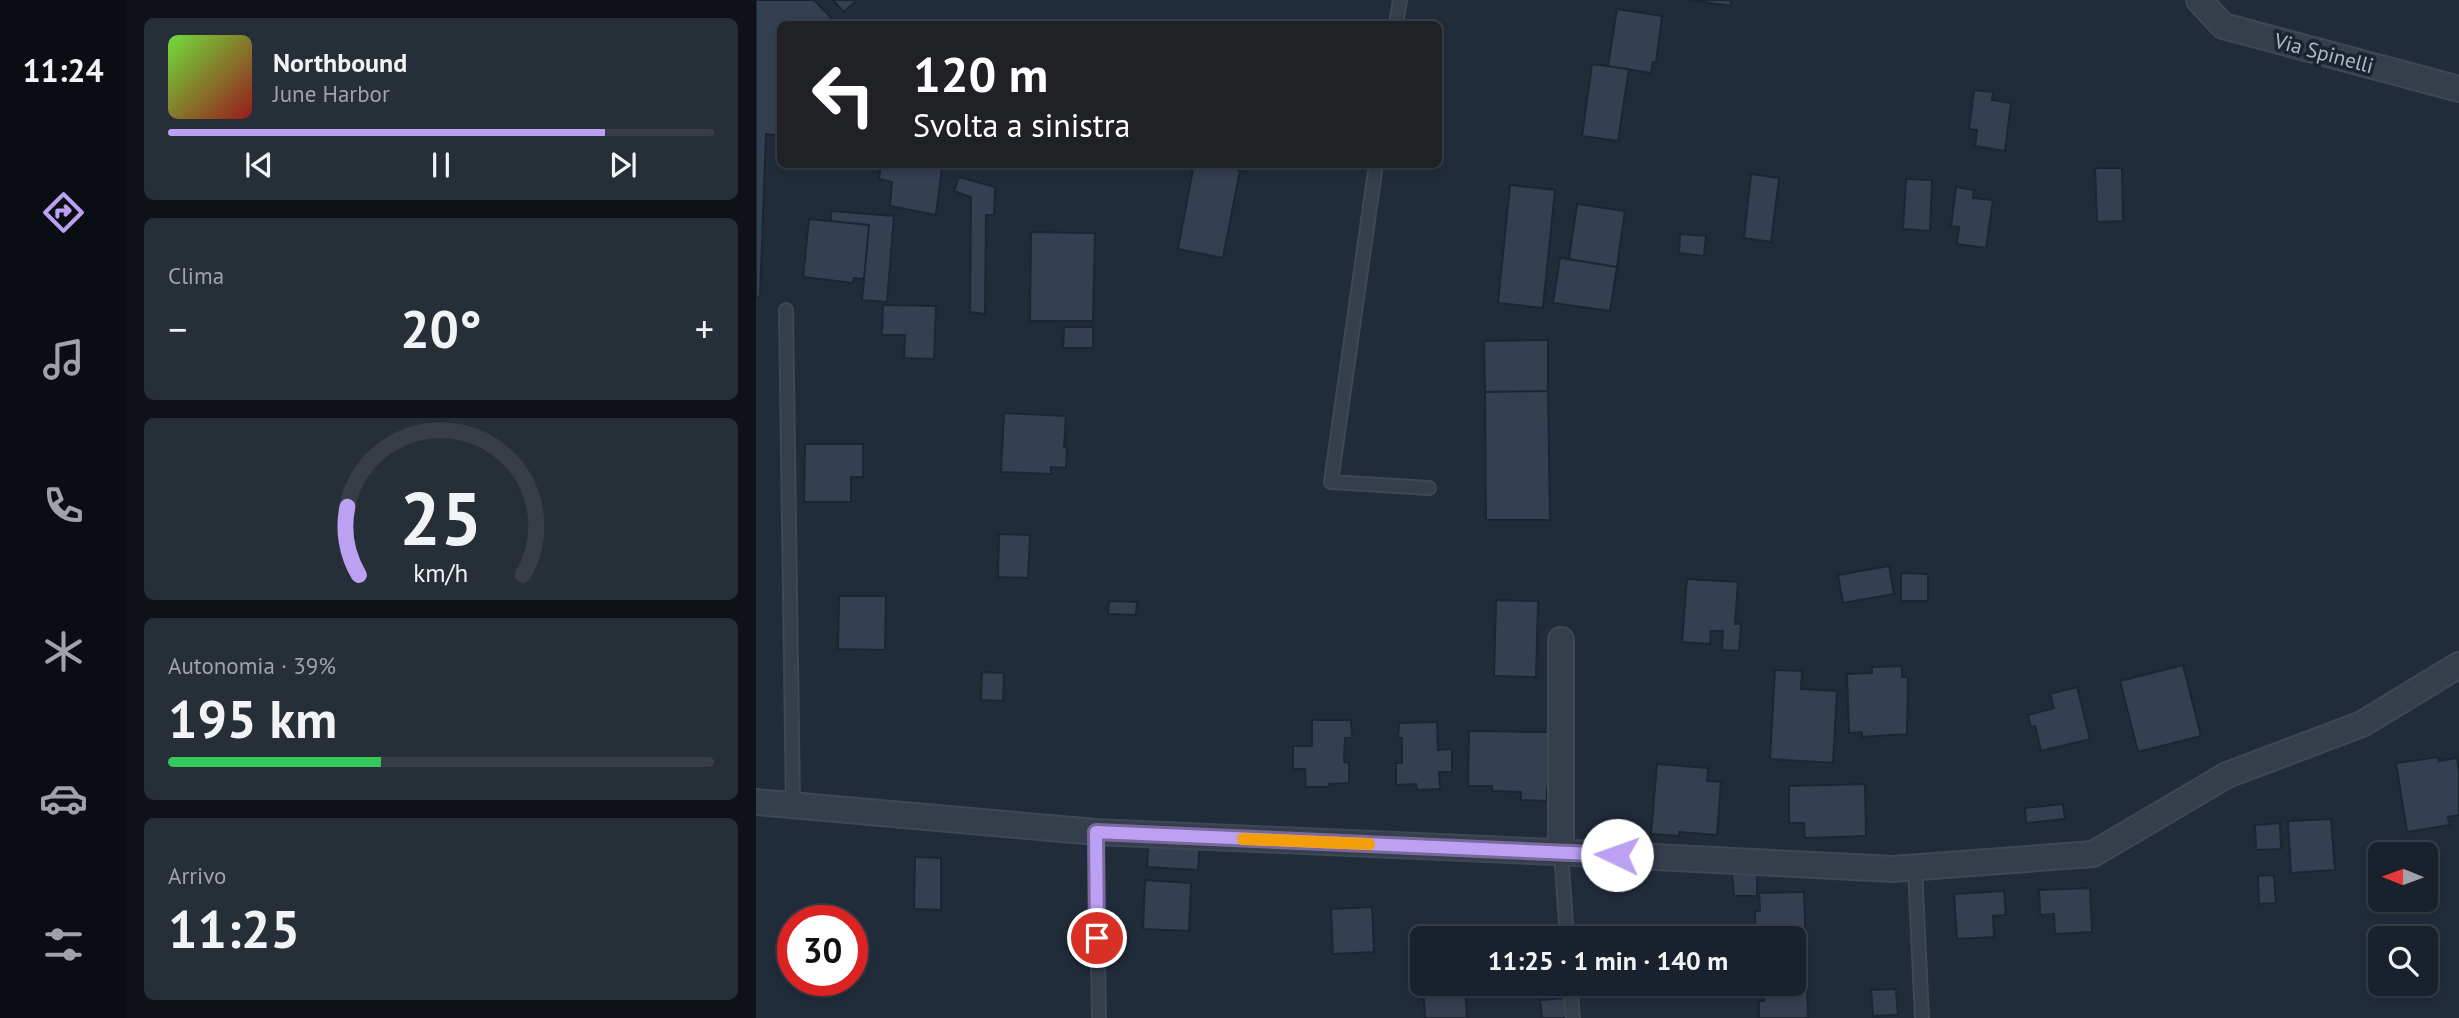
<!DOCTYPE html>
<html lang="it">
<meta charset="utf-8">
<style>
body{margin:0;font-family:"PT Sans",sans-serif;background:#262e38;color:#f1f3f6;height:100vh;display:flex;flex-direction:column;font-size:26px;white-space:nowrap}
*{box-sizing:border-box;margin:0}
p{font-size:23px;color:#9fa3a9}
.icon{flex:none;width:38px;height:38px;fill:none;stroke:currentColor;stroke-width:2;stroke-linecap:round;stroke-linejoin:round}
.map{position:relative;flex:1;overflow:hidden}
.side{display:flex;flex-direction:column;gap:18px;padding:18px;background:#0e1218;width:630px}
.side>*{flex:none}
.guide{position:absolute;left:21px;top:21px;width:665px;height:147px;border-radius:10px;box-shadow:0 4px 10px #0003,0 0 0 2px #373e48;background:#202124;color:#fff;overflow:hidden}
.needle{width:46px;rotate:271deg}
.controls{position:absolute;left:1612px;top:842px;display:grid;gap:14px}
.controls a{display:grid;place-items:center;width:70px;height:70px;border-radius:10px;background:#19212c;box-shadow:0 4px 10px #0003,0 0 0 2px #373e48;font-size:35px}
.speed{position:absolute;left:21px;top:905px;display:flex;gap:14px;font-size:35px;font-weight:700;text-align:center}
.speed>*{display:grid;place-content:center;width:91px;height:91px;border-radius:50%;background:#19212c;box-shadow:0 4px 10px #0003,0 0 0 2px #373e48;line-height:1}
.speed .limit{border:10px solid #d22;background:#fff;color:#111}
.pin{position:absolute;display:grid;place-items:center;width:60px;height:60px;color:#fff;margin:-30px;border:4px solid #fff;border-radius:50%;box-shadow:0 2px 7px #0007}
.me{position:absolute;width:77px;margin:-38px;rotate:273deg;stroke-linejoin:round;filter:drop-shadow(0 0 5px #0008)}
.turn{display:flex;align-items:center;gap:24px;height:147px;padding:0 21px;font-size:32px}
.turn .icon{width:91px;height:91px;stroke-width:2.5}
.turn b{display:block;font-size:49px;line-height:60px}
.big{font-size:52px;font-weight:800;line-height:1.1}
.side .widget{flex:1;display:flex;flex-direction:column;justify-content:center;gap:10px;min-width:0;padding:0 24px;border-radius:10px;background:#262e38}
.side .dial{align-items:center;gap:0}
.dial svg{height:182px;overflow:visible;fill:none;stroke:#373e48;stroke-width:7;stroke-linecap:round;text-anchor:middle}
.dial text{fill:#f1f3f6;stroke:none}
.song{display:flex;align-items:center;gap:21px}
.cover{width:84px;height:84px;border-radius:10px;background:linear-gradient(135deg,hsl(100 70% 55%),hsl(0 70% 35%))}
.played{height:7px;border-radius:4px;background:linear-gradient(90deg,#bca0f2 80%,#373e48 80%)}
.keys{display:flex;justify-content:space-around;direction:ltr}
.heat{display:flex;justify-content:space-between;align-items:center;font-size:38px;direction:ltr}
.charge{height:10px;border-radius:5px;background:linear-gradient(90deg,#34c759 39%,#373e48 0)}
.trip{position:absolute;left:654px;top:926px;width:396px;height:70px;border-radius:10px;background:#19212c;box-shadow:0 4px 10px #0003,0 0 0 2px #373e48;font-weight:800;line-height:70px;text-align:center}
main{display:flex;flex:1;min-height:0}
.dock{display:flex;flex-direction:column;width:126px;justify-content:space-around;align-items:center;background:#0a0d12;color:#9fa3a9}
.dock .icon{width:49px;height:49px}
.dock .active{color:#bca0f2}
.dock b{font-size:32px;color:#f1f3f6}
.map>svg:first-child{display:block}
</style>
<main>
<nav class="dock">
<b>11:24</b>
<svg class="icon active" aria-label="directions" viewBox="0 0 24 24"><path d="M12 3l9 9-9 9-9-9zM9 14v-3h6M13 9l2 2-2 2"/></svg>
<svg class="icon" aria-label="music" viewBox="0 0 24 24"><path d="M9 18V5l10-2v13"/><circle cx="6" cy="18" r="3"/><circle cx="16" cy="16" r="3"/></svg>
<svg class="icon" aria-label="phone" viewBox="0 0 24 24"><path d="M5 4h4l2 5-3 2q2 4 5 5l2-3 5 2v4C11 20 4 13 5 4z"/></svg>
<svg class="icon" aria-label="climate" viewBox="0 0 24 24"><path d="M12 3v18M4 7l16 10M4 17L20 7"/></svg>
<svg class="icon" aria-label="car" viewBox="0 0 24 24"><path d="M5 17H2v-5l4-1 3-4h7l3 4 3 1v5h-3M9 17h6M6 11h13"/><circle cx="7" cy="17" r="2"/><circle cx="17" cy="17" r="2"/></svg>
<svg class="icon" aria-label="filters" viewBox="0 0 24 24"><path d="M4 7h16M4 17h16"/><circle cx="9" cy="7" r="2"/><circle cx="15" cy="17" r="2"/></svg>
</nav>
<section class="side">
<div class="widget">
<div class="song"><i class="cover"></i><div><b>Northbound</b><p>June Harbor</p></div></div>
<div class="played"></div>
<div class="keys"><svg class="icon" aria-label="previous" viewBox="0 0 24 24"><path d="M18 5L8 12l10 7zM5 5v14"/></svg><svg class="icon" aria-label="pause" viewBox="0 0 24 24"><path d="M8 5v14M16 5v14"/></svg><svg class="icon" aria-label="next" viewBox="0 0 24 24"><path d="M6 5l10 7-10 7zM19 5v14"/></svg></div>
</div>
<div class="widget"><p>Clima</p>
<div class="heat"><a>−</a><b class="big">20°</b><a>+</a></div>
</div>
<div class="widget dial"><svg viewBox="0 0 100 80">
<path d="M14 69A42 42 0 1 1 86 69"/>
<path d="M14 69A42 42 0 0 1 9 39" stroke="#bca0f2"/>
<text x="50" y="56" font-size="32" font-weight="700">25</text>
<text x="50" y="72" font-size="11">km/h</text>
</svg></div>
<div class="widget"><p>Autonomia · 39%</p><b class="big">195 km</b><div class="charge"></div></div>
<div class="widget"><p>Arrivo</p><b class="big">11:25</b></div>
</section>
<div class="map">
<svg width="1703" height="1018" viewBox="0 0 1703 1018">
<rect width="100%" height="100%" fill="#212c3b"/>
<path fill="#334052" stroke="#1c2532" stroke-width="2" d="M0,0H58L81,24H24V136L10,134L4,298L0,297Z
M77,0H98L100,1L88,12Z
M934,0H975V6Z
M861,9L906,16L900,63L897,62L895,73L852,66Z
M836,64L873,69L862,141L826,136Z
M1218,90L1237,92L1236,100L1255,103L1249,151L1219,146L1221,130L1213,129Z
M125,164H166L186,168L180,215L134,206L136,182L123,179Z
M438,164H455L484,170L467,258L422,249Z
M1339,168H1366L1367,221L1341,222Z
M995,174L1023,178L1015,242L988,238Z
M203,177L239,187L238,215H230L229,314L214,312L215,197L198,191Z
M1150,179L1176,180L1174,231L1147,229Z
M754,185L799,190L787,308L742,303Z
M1200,187L1218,190L1217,198L1237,200L1230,248L1201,244L1203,227L1195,226Z
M821,204L869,211L861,267L813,259Z
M75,211L138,216L131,302L106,300L113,225L75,221Z
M53,219L113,225L108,279L98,278L97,283L47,277Z
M275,232L339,233L337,321H274Z
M924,234L950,236L948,256L923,253Z
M804,258L861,267L854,311L797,303Z
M127,305L180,306L178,359L148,358L149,335H126Z
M308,327H337V348H307Z
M792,340V391L729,392L728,341Z
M792,391L794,520H730L729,392Z
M248,413L310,416L308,447H311L310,468L295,467V474L245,472Z
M49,444H107V477H95V502H48Z
M243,534L274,535L272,578L242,577Z
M1133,566L1138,594L1087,603L1082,575Z
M1145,573L1172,574V601H1145Z
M931,579L982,582L979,624H985L983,651L966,650L967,631H955L954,644L926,642Z
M83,596H130L129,650L82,649Z
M740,600L782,601L780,677L738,676Z
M353,601L381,602L380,615L352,614Z
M1427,665L1445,736L1382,752L1364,681Z
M1146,666V677H1152L1151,734L1106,737V732L1093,733L1091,674L1116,673V667Z
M1019,670L1046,671L1045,689L1081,691L1077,763L1014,759Z
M226,672L248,673L247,701L225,700Z
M1321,687L1334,739L1285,751L1279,726L1275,727L1272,715L1298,708L1294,694Z
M556,720H595L596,738H589L588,762L593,763V783L573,784L572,787H550L549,769H537V746H556Z
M681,722L682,750L696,749V772H683L684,789L661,790L660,784L640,785V763H646V738H642L643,723Z
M713,731L799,732L798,788H791V801L765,800V792L736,791V786H712Z
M1682,757L1683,761L1701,758L1703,773V815L1692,817L1694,825L1651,832L1640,763Z
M901,764L952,768L951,781L965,782L961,835L923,832V836L895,834Z
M1109,784L1110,836L1049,838L1048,823H1033V786Z
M1307,804L1309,819L1270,823L1269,808Z
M1575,819L1579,870L1535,873L1532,821Z
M1524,823L1525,849L1500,850L1499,825Z
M393,837L444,840L442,870L391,867Z
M159,857L185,858V910L158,909Z
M1001,873V896H978L976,874Z
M1518,875L1520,903L1503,904L1502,876Z
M389,880L435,883L433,931L387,929Z
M1334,888L1336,932L1299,934L1298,914L1284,915L1283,890Z
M1248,891L1250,915L1237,916L1238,937L1201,939L1198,894Z
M1048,892L1052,1018H1003V1001H1008L1007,984H1002H1038V938H1000L999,911H1004L1003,893Z
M616,907L618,952L577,954L575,909Z
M702,928V938H667L665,953L664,930Z
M667,984H709L711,1018H669Z
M1140,989L1142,1015L1117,1016L1115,990Z
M809,998L810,1018H786L784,1000Z"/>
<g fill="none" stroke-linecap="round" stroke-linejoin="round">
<g stroke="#3e4754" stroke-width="16">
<path id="lane" d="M640,24L644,0
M620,164L575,482L673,488
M30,310L37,805
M340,832L343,1018
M805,852L811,938
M1159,868L1166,1018
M814,984L817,1018"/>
</g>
<g stroke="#3e4754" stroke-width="28">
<path id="street" d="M1443,0L1467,26L1703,89
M805,640V852
M0,802L340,832L798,852L1137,869L1337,854L1471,775L1606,724L1703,665"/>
</g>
<use href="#lane" stroke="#353e4b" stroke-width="12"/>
<use href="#street" stroke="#353e4b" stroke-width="24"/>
</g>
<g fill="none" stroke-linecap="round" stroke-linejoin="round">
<g stroke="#7a689d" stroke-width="18">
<path id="route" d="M341,938L340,832L861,855"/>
</g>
<use href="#route" stroke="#bca0f2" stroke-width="12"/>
<path stroke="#f59e0b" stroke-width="12" d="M487,839L613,844"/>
</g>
<g text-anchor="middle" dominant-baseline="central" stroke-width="7" stroke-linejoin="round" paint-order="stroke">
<g font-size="21" fill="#b0b9c7" stroke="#1a2330">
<text transform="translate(1568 53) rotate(15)">Via Spinelli</text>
</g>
</g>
</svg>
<div class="controls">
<a><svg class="needle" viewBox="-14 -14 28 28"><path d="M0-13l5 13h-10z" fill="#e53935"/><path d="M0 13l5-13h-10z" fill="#9fa3a9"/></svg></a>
<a><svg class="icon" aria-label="search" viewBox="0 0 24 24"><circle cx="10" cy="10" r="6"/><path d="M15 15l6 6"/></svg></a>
</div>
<div class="speed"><div class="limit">30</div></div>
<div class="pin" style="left:341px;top:938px;background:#d93025"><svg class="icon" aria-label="arrive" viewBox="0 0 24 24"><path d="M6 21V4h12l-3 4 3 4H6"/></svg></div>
<svg class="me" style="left:861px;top:855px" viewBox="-20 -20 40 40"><circle r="19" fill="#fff"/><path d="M0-13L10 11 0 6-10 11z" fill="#bca0f2"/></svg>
<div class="trip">11:25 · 1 min · 140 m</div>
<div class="guide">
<div class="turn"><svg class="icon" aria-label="left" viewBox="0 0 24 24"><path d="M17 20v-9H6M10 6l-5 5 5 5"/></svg><div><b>120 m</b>Svolta a sinistra</div></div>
</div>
</div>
</main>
